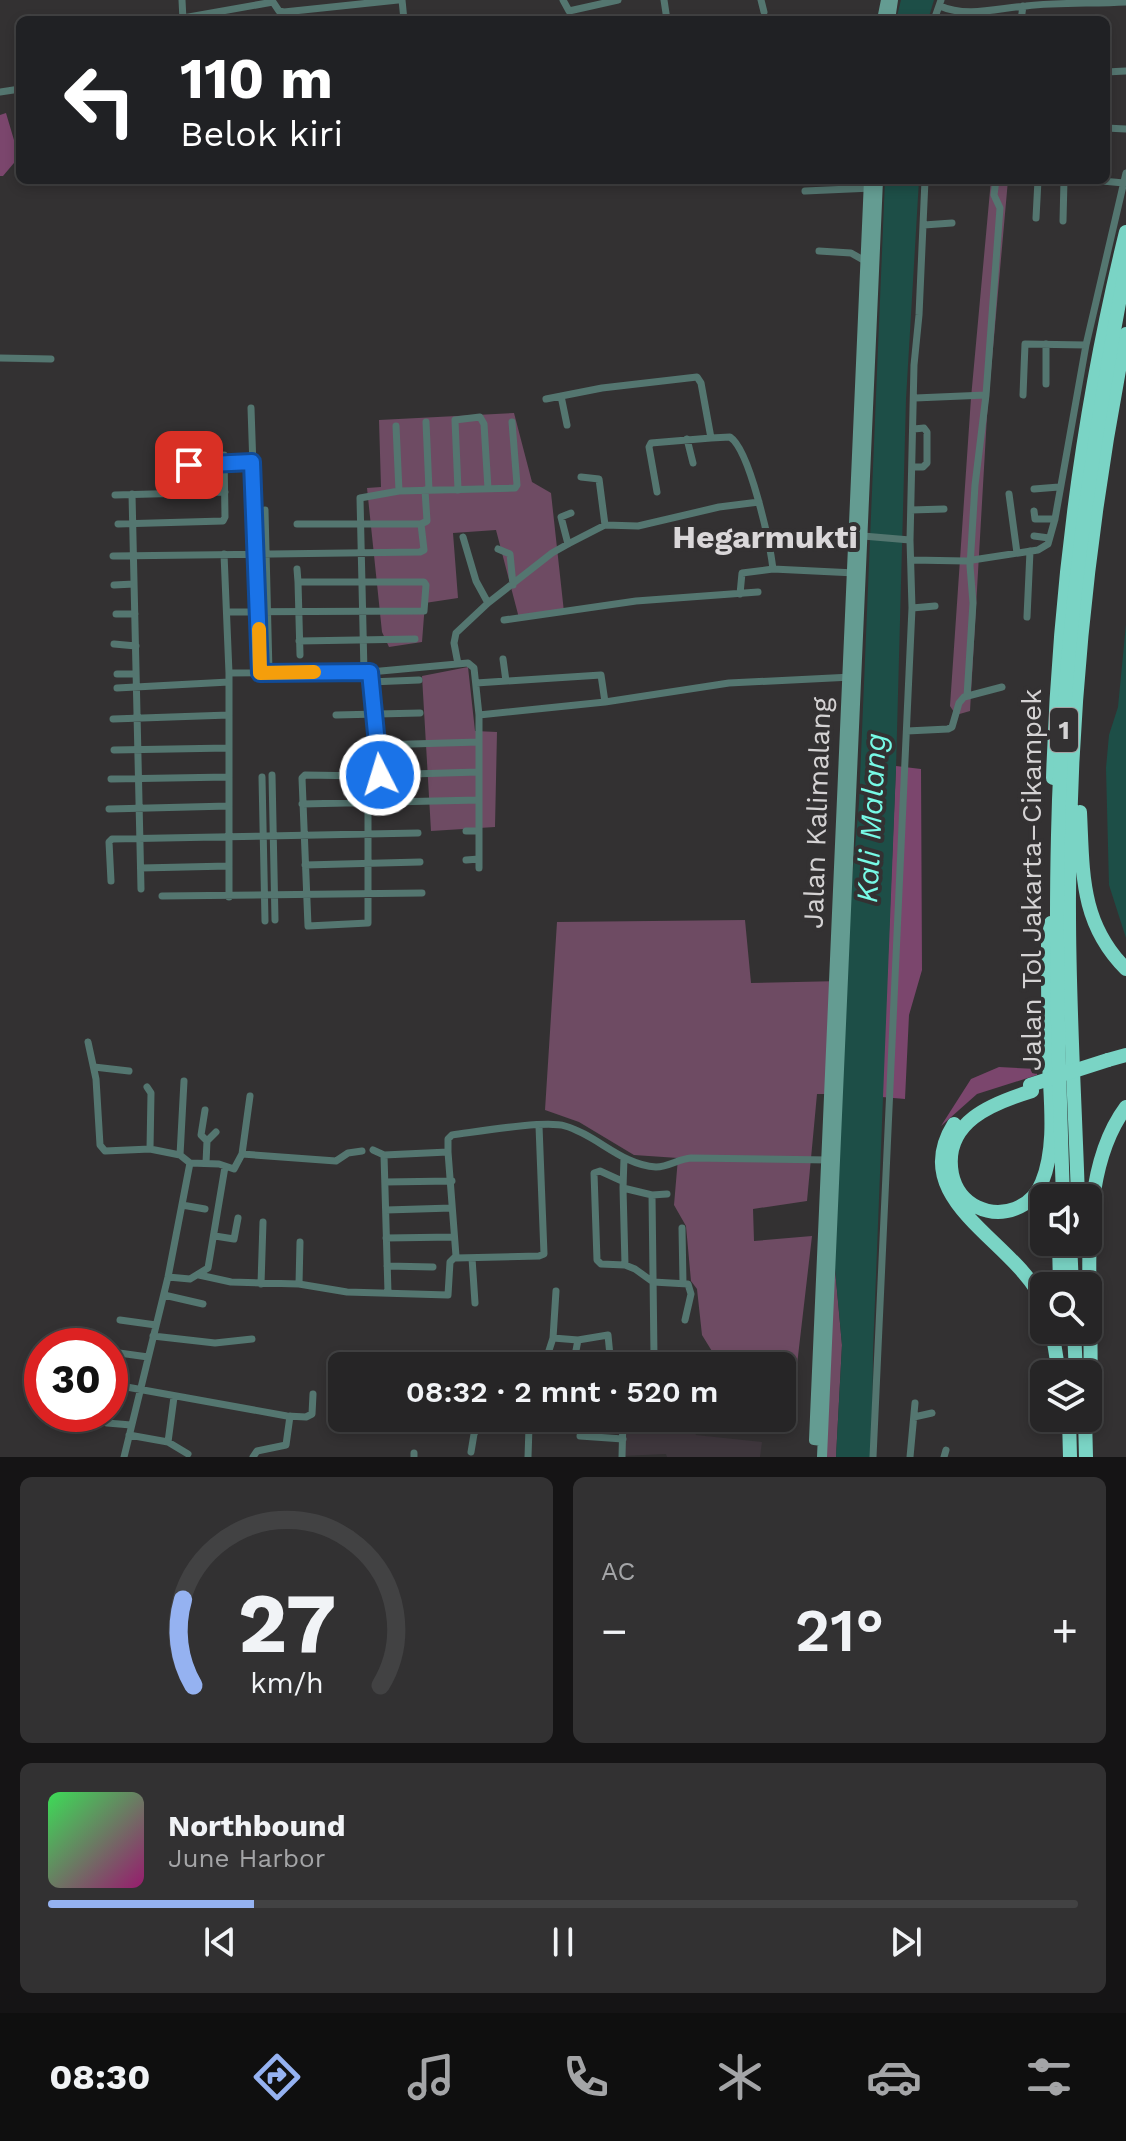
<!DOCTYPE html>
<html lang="id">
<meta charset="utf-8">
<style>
body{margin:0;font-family:"Work Sans",sans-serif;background:#323132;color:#f1f3f6;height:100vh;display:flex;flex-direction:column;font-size:30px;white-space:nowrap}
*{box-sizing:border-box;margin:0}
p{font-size:26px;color:#a4a5a7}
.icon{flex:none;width:44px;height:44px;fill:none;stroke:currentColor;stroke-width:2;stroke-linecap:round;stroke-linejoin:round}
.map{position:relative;height:1457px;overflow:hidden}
.drawer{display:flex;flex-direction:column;gap:20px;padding:20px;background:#151415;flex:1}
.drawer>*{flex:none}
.top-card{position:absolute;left:16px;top:16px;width:1094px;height:168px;border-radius:12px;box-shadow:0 4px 12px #0003,0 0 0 2px #424243;background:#202124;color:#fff;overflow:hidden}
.controls{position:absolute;left:1030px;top:1184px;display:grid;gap:16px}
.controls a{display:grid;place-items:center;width:72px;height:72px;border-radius:12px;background:#262526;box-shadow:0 4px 12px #0003,0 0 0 2px #424243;font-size:40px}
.speed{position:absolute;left:24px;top:1328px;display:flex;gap:16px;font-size:40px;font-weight:700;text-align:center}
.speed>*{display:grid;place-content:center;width:104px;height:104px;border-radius:50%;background:#262526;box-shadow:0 4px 12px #0003,0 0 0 2px #424243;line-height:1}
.speed .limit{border:12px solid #d22;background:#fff;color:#111}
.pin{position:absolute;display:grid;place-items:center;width:68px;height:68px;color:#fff;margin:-34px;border-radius:16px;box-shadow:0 4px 12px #0006}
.me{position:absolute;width:88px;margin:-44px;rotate:355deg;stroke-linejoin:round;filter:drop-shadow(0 0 6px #0008)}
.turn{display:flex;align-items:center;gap:28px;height:168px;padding:0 32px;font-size:36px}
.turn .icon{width:104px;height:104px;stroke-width:2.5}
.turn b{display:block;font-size:56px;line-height:68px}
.big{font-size:60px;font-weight:600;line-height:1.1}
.drawer .card{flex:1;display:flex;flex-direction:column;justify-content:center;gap:12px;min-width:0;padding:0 28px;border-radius:12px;background:#323132}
.drawer .dial{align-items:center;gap:0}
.dial svg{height:208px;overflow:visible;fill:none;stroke:#424243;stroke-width:7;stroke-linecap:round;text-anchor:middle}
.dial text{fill:#f1f3f6;stroke:none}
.song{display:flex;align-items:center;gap:24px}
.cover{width:96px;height:96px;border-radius:12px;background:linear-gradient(135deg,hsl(130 70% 55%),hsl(320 70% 35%))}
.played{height:8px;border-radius:4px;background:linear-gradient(90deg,#95b2f1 20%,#424243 20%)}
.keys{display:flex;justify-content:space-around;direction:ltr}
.heat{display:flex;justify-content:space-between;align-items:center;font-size:44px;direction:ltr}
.drawer .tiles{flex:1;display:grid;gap:20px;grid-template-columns:1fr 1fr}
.card:last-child{grid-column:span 2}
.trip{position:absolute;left:328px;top:1352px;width:468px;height:80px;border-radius:12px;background:#262526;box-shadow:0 4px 12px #0003,0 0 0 2px #424243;font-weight:600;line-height:80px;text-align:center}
.tab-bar{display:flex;height:128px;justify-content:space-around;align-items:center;background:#0f0f0f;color:#a4a5a7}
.tab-bar .icon{width:56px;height:56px}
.tab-bar .active{color:#95b2f1}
.tab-bar b{font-size:36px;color:#f1f3f6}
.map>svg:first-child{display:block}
</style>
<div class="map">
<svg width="1126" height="1457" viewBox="0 0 1126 1457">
<rect width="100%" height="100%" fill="#333132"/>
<path fill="#3e363c" d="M624,1418H690L696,1435L762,1442L760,1457H667L666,1454L623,1456Z"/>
<path fill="#6e4b63" d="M991,180H1008L987,416L970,711L956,715L950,706L971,398Z
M514,413L532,482L551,493L564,612L519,618L496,530L453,533L458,598L425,603L422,642L389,647L382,632L367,488L381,487L379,420Z
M468,667L475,731L497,732L495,827L431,831L422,676Z
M745,920L751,983L842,981L838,1094H817L807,1201L753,1209L754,1241L812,1236L795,1382L782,1384V1366H757L755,1358L718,1361L702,1335L697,1289L691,1281L686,1226L674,1205L678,1158L634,1155L579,1122L545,1110L557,922Z
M833,1247L842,1345L836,1457H822Z"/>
<path fill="#7b466d" d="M6,113L19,157L3,176H0V115Z
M896,766L921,769L922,970L909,1015L905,1099L882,1097Z
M999,1067L1037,1069V1075L977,1094L941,1126L971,1079Z"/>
<path fill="#1d4e47" d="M901,0H934L928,20H896Z
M885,180H919L906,399L896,768L873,1351L872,1457H836L842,1345L833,1247L843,981L859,803Z
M1126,624V938L1109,885L1106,768L1109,735L1118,707Z"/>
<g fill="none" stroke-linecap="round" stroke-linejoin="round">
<path stroke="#547670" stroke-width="7" d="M182,0L183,20
M402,0L404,20
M563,0L569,11L618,0
M664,0L667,20
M761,0L764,12
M940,6C966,18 999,8 1026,6C1059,2 1093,4 1126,2
M183,18L273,2L279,11L284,12L398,0
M934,20L941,0
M1021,20L1023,6
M1106,72L1126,71
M0,92L20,89
M1106,128L1126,129
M1091,180L1124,183
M805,191L872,188
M1036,218L1038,180
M1063,221L1064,180
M924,225L952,223
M819,251L851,253L865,261
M0,358L51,359
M1046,384V344
M1023,395L1025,344L1086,345
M561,396L567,425
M915,398L986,395
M546,399L602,388L697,377L701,383L711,438L730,437C750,450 770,544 773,569L855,573
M251,408L260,673
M426,422L429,490
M396,426L399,491
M687,439L693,463
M189,465L252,462
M914,467H923L927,463V432L924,428L914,429
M581,477L599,479L605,525
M1034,489L1059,487
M458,490L455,420L480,417L484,424L488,489
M657,492L649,447L651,443L711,438
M132,494L141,889
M1009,494L1017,553
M115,495L225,492
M265,510L269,672
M911,510L944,509
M1034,511L1035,519H1055
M118,524L223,521L225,517L224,455
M297,524H421L427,521L425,490
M863,536L910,540
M1034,536L1049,538
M463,537L476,581L488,603
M568,544L561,517L571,513
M498,549L510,554L513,585
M224,554L229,673V897
M113,556L420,552L424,550L421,524
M912,560L966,561L1038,550L1048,544L1055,519L1086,345L1126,173
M298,582L300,655
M114,585L134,584
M740,594L742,573L773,569
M912,608L935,606
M227,612L424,611L426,585L424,582H298L297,569
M116,614H135
M1027,617L1030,551
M504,620L636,601L758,592
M299,641L415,639
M114,644L136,646
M503,659L506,681
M458,664L454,643L456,633L488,603L552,553L568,544L605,525L638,526L719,507L759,502
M364,672L360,498L399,491L515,488L517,485L512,422
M229,673L370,672L468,663L474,668L479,715L605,702L729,683L852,677
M117,674H136
M370,682L419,680
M476,683L601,675L605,702
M117,688L229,682
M967,696L973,603L970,566L975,485L986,395L1000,208L994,195L996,180
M336,715L420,713
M479,715V868
M113,719L229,715
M907,731L948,729L952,727L959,703L964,697L1002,687
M378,745L479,742
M114,750L229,748
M272,775L275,920
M380,775L478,772
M368,776L305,775L302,778L308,926L368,923V776L380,775L370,672
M262,777L265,921
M111,779L229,777
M302,804L479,800
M109,809L229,806
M466,831H479
M466,860L479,859
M305,865L420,862
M141,868L229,866
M111,881L109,842L112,839L418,833
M162,896L422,893
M88,1042L96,1079L100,1145L105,1151L150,1149L180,1155L190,1163L219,1164L234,1169L242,1154L250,1096
M94,1067L129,1071
M147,1087L151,1093L150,1149
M205,1110L201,1135L207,1141
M373,1150L384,1155L448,1152
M242,1154L336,1161L348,1153L362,1151
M180,1155L184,1081
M384,1155L388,1293
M624,1158L623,1188L652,1195L654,1356
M206,1163L207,1141L216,1132
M622,1181L600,1171L594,1173L597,1260L601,1264L625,1265
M385,1182L452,1181
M623,1188L625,1265L635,1269L653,1282L688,1284L691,1294L685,1320
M652,1195L667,1194
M182,1205L205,1209
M386,1210L452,1208
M682,1228L683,1283
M215,1236L234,1239L238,1218
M386,1238L454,1237
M456,1258L539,1256L544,1254L539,1126
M472,1258L475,1303
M387,1266L433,1267
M199,1275L231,1282L299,1284L347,1292L448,1295L450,1262L456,1256L448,1152V1139L452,1135C476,1132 545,1120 565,1126C597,1135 621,1165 656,1167C669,1167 678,1159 691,1158L829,1160
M168,1277L190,1279L208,1268L225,1167
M261,1284L263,1222
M299,1284L300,1242
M164,1295L203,1304
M120,1320L156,1325
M153,1336L215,1343L252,1339
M553,1338L556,1291
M578,1340L608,1335L611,1366
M112,1352L148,1357
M544,1366L553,1338L578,1340L573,1366
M110,1384L287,1416L306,1417L312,1414L313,1394
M914,1417L932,1413
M107,1423L131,1425
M562,1424L564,1418
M129,1435L168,1442L188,1454
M580,1436L623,1439
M168,1442L174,1397
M471,1452L474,1434L482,1421L529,1427L530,1418
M124,1457L168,1277L190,1163
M253,1457L257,1451L286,1445L290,1416
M414,1457V1453
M528,1457L529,1427
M622,1457L623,1418
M873,1457L912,608L910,540L914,365L919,315L925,180
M910,1457L915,1403
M944,1457L946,1450"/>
<path stroke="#649c92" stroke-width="10" d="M882,20L886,0
M890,20L893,0
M822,1441L814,1440L869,180
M822,1457L878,180"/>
<path stroke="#7ad4c5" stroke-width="14" d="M1053,778C1059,595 1082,410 1126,232
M1080,812C1083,873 1080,923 1126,969
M1108,1060L1126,1055
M1032,1091C993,1103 942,1122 952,1174C955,1188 963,1200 977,1207C1002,1219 1032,1208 1042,1182C1057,1145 1050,1099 1049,1060C1048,1021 1048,982 1048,943L1051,923
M954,1124C905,1202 1018,1241 1044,1304
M1078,1198C1075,1103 1069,1008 1069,913C1068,719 1088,524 1126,334
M1059,1242L1060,1286
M1070,1242L1072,1286
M1052,1330L1059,1374
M1074,1330L1076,1374
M1088,1413C1099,1320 1068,1185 1126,1107
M1069,1418L1070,1457
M1085,1418L1086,1457"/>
<path stroke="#7ad4c5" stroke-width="14" d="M1030,1085L1108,1060
M1063,1198C1059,1077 1055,956 1058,835C1062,644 1090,454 1126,266"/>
</g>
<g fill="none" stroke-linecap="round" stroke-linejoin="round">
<g stroke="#114b97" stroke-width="20">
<path id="route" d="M189,465L252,462L260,673L370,672L380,775"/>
</g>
<use href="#route" stroke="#1a73e8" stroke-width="14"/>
<path stroke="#f59e0b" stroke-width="14" d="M259,629L260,673L314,672"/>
</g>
<g text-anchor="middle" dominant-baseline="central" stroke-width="8" stroke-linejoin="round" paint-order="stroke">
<rect fill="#333132" stroke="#a4a2a3" stroke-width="2" x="1050" y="708" width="28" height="44" rx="6"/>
<g font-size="26" font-weight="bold" fill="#d4d2d3">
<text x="1064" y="730">1</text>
</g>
<g font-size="28" fill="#d4d2d3" stroke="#333132">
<text transform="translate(817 813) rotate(-88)">Jalan Kalimalang</text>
<text transform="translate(1031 880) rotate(-90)">Jalan Tol Jakarta–Cikampek</text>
</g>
<g font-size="30" font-style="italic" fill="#77fae6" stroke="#333132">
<text transform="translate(871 818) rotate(-87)">Kali Malang</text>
</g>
<g font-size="32" font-weight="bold" fill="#dad7d9" stroke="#333132">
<text x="765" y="537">Hegarmukti</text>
</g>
</g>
</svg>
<div class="controls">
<a><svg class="icon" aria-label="sound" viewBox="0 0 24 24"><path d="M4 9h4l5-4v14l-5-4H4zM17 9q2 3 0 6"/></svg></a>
<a><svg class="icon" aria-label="search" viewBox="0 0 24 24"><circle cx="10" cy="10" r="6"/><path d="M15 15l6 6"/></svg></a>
<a><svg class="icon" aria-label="layers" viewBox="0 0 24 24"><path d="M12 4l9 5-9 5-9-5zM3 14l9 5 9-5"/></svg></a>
</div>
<div class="speed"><div class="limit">30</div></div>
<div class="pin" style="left:189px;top:465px;background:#d93025"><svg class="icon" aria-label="arrive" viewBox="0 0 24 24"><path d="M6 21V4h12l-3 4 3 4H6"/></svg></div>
<svg class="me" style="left:380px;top:775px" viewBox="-20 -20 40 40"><circle r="17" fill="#1a73e8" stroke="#fff" stroke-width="3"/><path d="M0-11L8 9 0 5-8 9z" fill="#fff"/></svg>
<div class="trip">08:32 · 2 mnt · 520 m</div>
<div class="top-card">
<div class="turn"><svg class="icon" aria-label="left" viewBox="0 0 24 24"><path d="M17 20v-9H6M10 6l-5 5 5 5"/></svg><div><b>110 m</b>Belok kiri</div></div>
</div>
</div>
<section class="drawer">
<div class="tiles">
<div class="card dial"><svg viewBox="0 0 100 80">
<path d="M14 69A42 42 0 1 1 86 69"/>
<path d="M14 69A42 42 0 0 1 10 36" stroke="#95b2f1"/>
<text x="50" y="56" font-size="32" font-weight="700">27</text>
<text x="50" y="72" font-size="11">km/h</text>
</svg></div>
<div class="card"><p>AC</p>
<div class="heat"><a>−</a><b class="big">21°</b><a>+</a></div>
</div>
<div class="card">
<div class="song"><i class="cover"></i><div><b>Northbound</b><p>June Harbor</p></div></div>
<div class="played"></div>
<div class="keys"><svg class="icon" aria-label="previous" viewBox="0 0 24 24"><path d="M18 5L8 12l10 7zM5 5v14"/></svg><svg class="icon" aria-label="pause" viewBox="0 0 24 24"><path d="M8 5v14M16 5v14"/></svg><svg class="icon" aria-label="next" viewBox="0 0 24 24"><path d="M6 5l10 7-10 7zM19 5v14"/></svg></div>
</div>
</div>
</section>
<nav class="tab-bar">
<b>08:30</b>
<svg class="icon active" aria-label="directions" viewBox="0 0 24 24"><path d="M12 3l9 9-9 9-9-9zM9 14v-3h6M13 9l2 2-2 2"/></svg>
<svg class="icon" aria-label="music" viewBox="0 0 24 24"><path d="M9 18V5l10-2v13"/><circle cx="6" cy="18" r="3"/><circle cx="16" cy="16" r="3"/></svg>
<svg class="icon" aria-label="phone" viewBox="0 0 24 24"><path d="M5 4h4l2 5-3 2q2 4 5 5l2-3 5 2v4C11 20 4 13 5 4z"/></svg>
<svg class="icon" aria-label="climate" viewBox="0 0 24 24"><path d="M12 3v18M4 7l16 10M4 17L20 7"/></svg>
<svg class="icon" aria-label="car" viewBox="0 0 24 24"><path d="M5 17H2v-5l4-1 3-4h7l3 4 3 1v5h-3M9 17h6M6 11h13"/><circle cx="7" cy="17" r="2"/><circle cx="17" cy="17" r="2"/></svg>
<svg class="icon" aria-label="filters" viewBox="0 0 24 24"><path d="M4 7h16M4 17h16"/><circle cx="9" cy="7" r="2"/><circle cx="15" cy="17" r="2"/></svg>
</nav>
